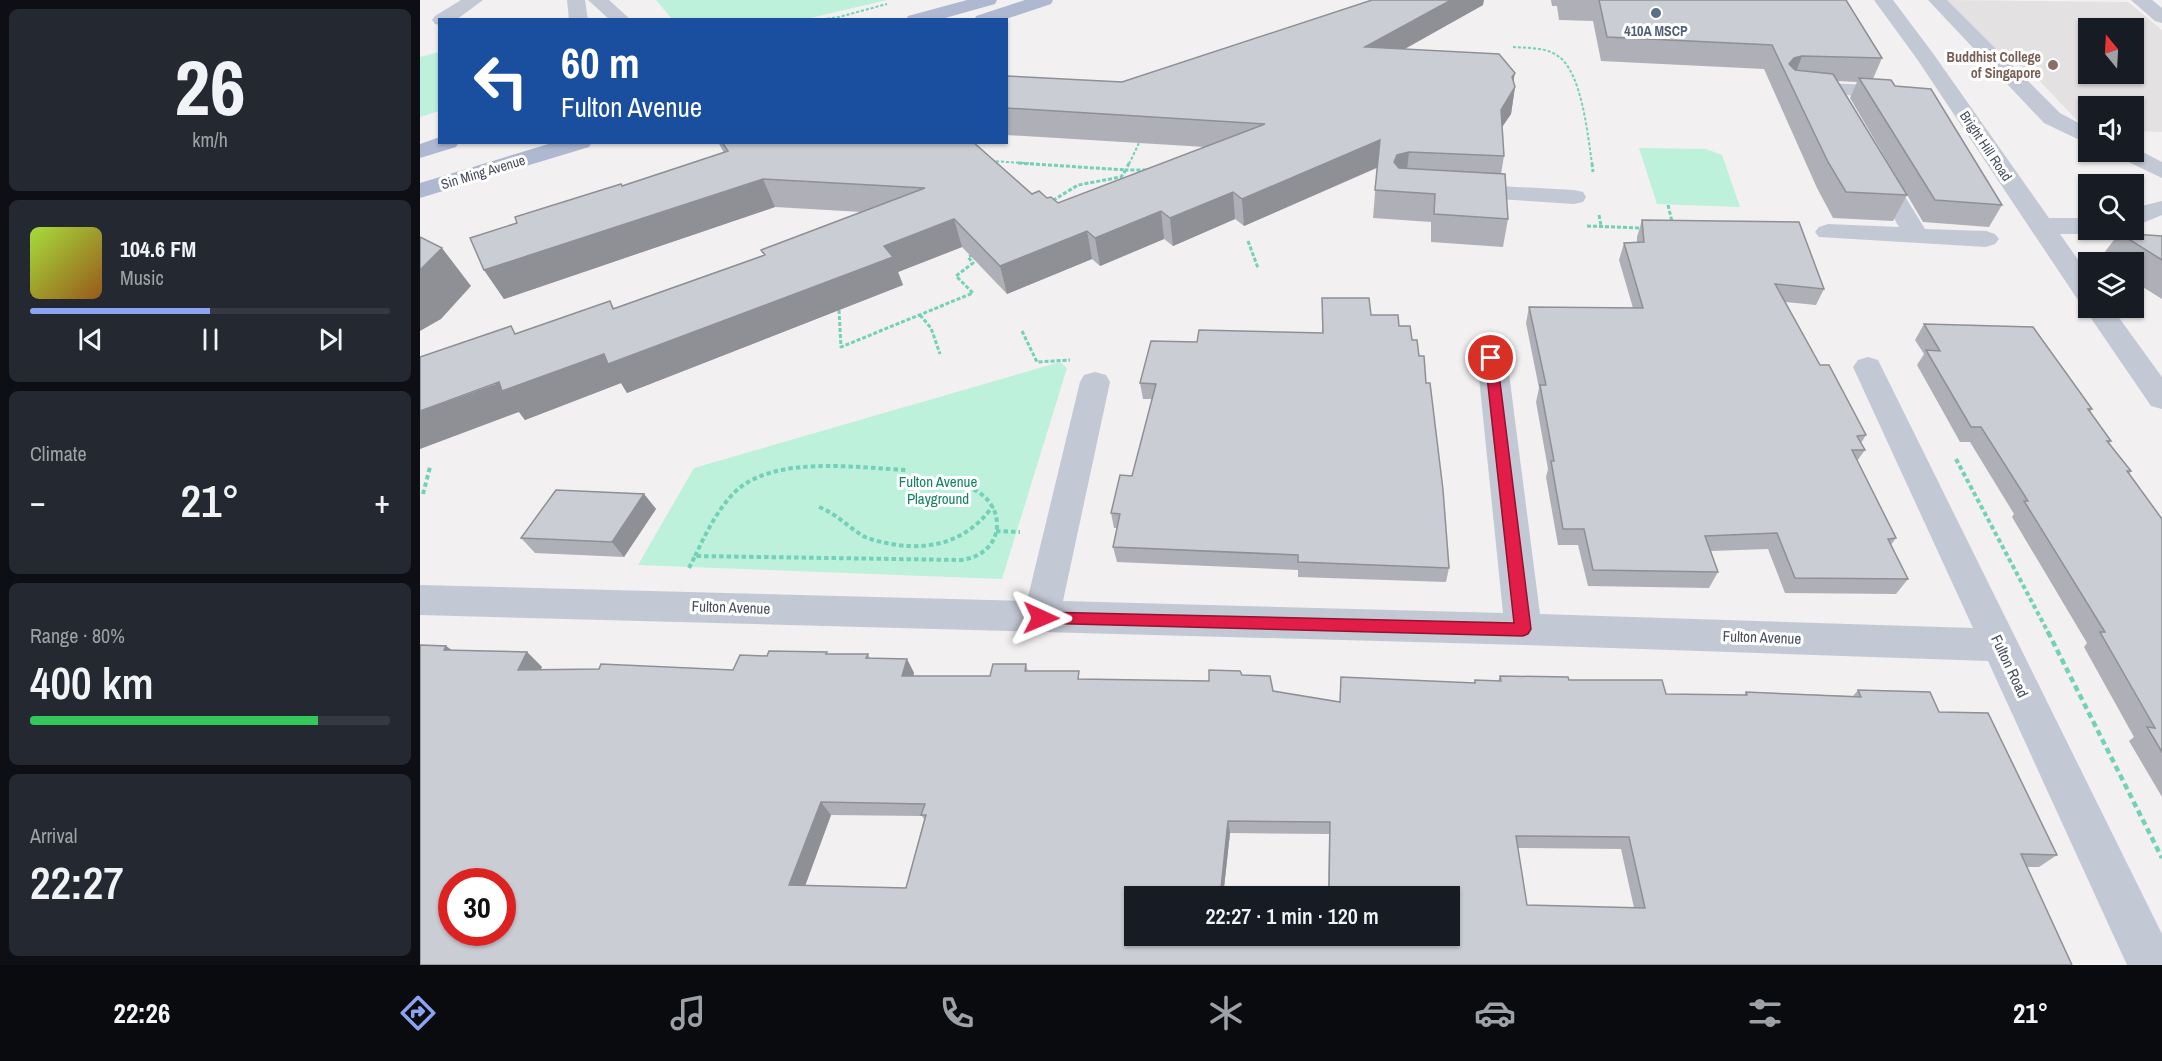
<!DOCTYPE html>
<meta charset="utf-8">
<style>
body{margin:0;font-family:"Archivo Narrow",sans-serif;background:#242831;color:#f1f3f6;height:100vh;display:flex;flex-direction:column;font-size:22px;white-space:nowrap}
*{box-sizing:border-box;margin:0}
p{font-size:20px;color:#9ea1a6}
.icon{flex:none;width:33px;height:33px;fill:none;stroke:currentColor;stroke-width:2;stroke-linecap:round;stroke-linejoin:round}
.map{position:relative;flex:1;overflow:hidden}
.details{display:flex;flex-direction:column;gap:9px;padding:9px;background:#0d0f14;width:420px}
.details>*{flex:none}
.top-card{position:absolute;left:18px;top:18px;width:570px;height:126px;border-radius:0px;box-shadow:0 2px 4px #0004;background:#1a4fa0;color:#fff;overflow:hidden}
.needle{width:39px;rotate:342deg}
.controls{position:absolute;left:1658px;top:18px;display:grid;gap:12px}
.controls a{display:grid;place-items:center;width:66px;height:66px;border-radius:0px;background:#171b24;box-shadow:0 2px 4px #0004;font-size:30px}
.speed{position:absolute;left:18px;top:868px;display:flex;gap:12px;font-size:30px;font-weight:700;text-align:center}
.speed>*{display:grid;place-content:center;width:78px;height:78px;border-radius:50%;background:#171b24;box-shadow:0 2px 4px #0004;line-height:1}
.speed .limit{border:9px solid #d22;background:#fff;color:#111}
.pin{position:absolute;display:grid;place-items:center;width:51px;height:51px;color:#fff;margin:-26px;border:3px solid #fff;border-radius:50%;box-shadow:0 2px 6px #0007}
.me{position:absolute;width:66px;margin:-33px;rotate:91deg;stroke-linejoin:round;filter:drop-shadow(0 0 4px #0008)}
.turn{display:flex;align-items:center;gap:21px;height:126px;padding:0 24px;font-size:27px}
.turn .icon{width:78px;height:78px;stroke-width:2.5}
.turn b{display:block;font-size:42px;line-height:51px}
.big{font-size:45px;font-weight:600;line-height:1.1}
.details .widget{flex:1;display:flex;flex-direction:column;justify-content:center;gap:9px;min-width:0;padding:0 21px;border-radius:9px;background:#242831}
.details .dial{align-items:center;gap:0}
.dial b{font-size:78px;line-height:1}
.song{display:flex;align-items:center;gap:18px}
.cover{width:72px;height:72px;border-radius:9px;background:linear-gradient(135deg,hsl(80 70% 55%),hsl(30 70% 35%))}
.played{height:6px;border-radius:3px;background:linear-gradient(90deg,#8ca3f1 50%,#363941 50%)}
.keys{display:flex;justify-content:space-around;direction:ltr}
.heat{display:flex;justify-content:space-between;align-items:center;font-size:33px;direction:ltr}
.charge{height:9px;border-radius:4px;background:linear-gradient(90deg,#34c759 80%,#363941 0)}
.trip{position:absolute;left:704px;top:886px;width:336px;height:60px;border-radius:0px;background:#171b24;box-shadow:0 2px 4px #0004;font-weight:600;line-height:60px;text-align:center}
.dock{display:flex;height:96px;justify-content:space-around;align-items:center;background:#090b0e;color:#9ea1a6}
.dock .icon{width:42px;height:42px}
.dock .on{color:#8ca3f1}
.dock b{font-size:27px;color:#f1f3f6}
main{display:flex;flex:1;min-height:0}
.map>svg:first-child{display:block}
</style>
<main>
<section class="details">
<div class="widget dial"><b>26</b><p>km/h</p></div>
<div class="widget">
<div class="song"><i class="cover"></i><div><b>104.6 FM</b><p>Music</p></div></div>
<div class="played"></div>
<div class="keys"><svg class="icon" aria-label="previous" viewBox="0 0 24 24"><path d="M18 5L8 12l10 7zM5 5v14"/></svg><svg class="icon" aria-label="pause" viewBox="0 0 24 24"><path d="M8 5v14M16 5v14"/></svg><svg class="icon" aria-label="next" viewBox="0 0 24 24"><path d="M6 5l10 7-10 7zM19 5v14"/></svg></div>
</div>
<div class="widget"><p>Climate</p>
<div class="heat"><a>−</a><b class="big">21°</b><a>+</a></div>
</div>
<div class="widget"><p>Range · 80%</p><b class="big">400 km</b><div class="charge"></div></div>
<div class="widget"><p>Arrival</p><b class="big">22:27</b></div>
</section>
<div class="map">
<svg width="1742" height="965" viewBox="0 0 1742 965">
<rect width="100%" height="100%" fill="#f2f0f0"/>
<path fill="#e3e1e2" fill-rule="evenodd" d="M1521,0L1708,2L1742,30V132L1713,131V106H1668V130H1666L1618,79L1555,34ZM1668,28H1713V74H1668Z"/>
<path fill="#bdf1dc" d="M236,0H467L386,19H252Z
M19,52V111L0,117V57Z
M1219,148L1286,149L1302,155L1320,207L1237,204Z
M640,362L647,368L582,579L218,565L274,468Z"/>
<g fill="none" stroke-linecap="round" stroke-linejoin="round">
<path stroke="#73d1b7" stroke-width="2" stroke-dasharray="3 2" stroke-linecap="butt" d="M397,20L419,17L467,4
M1093,47C1107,48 1126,47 1138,56C1162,72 1168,137 1172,164
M571,161L620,164
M709,164L719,143"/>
<path stroke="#73d1b7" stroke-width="3" stroke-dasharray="4 2" stroke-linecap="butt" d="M598,163L706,170L701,177L658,185L632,201
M709,163L706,170H728
M1172,163L1173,172
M1248,205L1253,226
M1179,215L1181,226
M1167,226L1222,228
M828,241L838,268
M419,310L421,347L553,293L536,276L553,263L548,257L553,255
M500,315L511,328L520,354
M602,331L617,362L650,360"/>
<path stroke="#73d1b7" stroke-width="4" stroke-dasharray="4.5 3" stroke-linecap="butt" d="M1536,459L1629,634
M3,494L10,467
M399,507C417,514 429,528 445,537C455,541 466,543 477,545C516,550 549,539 573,506
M576,531L600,532
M275,556C286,533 298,508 317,490C357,455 438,468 487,470
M269,568L275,556L541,560C589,554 589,496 541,485"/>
<path stroke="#73d1b7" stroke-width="4.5" stroke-dasharray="6 4" stroke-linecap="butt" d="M1628,632L1742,858"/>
<path fill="#c3c8d5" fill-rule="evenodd" d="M41,0H63L36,20H20V25L15,24L12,20L15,16Z
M147,0H165L168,20H149Z
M168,0H189L211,20H190Z
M1454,0H1473L1512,52L1629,218H1668V230H1678L1668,234H1640L1668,274V308H1692L1742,377V409L1731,406L1664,308L1668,302L1658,300L1497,59Z
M1508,0H1527L1640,113L1668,128V144L1624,123Z
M1711,0H1732L1742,8V23L1735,21Z
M1377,82L1479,86L1487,87L1490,92L1487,97L1479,98L1370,92L1366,88L1370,84Z
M1713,147L1742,162V178L1698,157L1694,152H1713Z
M1457,162L1465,164L1505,229L1566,231L1575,234L1579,239L1575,244L1566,247L1399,237L1395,232L1399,227L1408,224L1479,227L1445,169L1449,164Z
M1042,184L1154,190L1163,192L1166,197L1163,202L1154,204L1033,196L1030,191L1033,186Z
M1742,201V215L1713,227V208Z
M1072,348L1082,351L1087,358L1120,614L1553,628L1433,367L1438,360L1448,357L1458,360L1742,934V965H1707L1568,661L1103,645L0,615V585L607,601L660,382L664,375L675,372L686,375L690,382L643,601L1083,613L1057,358L1062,351Z"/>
<path fill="#aeb8d0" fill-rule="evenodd" d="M547,0H577L575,4L518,20H486L488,16Z
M605,0H633L631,4L583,20H554L556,16Z
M20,137V142H39L36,147L0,158V144Z
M135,142H172L169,147L0,198V183Z"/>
</g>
<path fill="#afb0b7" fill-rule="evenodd" d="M1131,0H1426L1462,58L1453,79L1475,86L1582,205L1569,227L1503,222L1430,98L1437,82L1417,81L1487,195L1473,221L1413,218L1397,188L1344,69L1181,61L1173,21L1139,20L1137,6H1132Z
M1063,5L985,49L1093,82L1095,87L1091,114L1082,127L1084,156L1081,174L1088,219L1083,247L1011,242V222L953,218L957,168L824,226L815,219L753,246L744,239L680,266L672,259L587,294L542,247L478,272L483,285L207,393L201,383L105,420L99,412L97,334L190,301L194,308L344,255L341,250L442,212L355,207L84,299L64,270L97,223L304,153L298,142H553L612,194L627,198L638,203L785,147L586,135V76L702,82Z
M1222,220L1404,289L1396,305L1365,302L1400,365L1446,435L1441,443L1445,450L1437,461L1476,538L1471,545L1488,579L1476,594L1365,593L1348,549L1291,551L1298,572L1289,588L1168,586L1158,545H1138L1126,477L1128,469L1116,402L1119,388L1106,323L1109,307L1213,308L1199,260L1204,243L1217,242V237Z
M1699,233L1742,236V299L1713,281V262H1684L1679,260Z
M902,298L951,315L979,326L992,340L999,356L1006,383L1029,568L1026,582L878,577V570L697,562L693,547L697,528H694L691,513L712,476L732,399H723L720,383L777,342L902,333Z
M1504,324L1672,409L1670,412L1691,441L1689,443L1711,471L1709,474L1742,519V797L1709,741L1714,737L1664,647L1667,643L1592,517L1594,514L1550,442H1540L1497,365L1504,354L1495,340Z
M224,494L236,509L204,557L115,553L101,538Z
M26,646L32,650L107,652L122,667L121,669L313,670L347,656L409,654H448L450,658L487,659L494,673L493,676H570L606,664L608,671L661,679L789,681L822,675L853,691L920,702L921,677L1054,683L1055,680L1078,681L1080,676L1149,680L1246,694L1324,695L1326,692L1433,696L1438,690L1519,712L1637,855L1619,867H1607L1652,965H0ZM411,815L502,816L504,819L486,888L385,886ZM810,833L909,834L908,890L804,888ZM1098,848L1201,849L1214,908L1107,905Z"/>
<path fill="#8e9095" d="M1031,0H1064L1063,5L943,72L945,47Z
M1382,56L1373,80L1369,64L1374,58Z
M1095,73L1091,94L1095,87L1091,114L1076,136L1081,110L1092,77Z
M960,140L958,167L824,226L822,199Z
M989,152L986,179L974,162L977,155Z
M343,179L355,207L84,299L64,270Z
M813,192L815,219L753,246L750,218Z
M741,211L744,239L680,266L675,238Z
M534,219L542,247L478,272L483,285L207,393L201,383L105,420L99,412L0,449V411L464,246Z
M667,231L672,259L587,294L580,266Z
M22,248L51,286L21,319L0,331V270Z
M224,494L236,509L204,557L192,542Z
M26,646L43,660L24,650Z
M107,652L122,667L113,684L98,670Z
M487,659L494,673L489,690L482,676Z
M401,802L411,815L381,897L369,885Z
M808,821L810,833L803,897L801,888Z"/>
<path fill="#cbcdd5" stroke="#8e9095" stroke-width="1.5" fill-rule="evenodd" d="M952,0H1031L945,47L1079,54L1095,73L1092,77L1095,87L1081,110L1084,156L989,152L977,155L974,162L979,168L1085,174L1088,219L1014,214L1015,194L955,190L960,140L822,199L813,192L750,218L741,211L675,238L667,231L580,266L534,219L464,246L473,257L188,364L184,354L82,391L79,382L0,411V357L91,326L95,334L190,301L193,309L345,255L341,250L505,188L343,179L64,270L50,238L97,223L95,217L201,184L202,186L308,151L302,142H553L612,194L619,191L627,198L631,197L638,203L845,124L586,108V76L702,82Z
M1179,0H1426L1462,58L1382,56L1374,58L1369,64L1375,70L1413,74L1487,195L1426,192L1408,162L1352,45L1187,37Z
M1439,78L1471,80L1475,86L1511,89L1582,205L1515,200Z
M1222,220L1379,222L1404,289L1355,284L1400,365H1409L1446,435L1437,436L1445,450H1432L1476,538L1468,539L1488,579L1375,578L1357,533L1285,536L1298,572L1173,570L1164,529H1143L1131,461H1134L1120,385H1126L1109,307L1223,308L1204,243L1224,242Z
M1699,233L1742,236V260Z
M0,237L22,248L0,270Z
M902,298H949L951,315H978L979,326H990L992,340H997L999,356H1004L1006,383H1010L1023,490L1029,568L878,562V555L693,547L700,514L691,513L700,475L712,476L736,384L720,383L731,341L777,342L779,330L903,333Z
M1504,324L1613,327L1672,409H1668L1691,441H1687L1711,471H1707L1742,519V752L1727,727L1735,728L1680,632H1685L1604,501H1608L1561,427H1551L1506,350L1520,351Z
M136,490L224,494L192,542L101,538Z
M0,645L26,646L24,650L107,652L98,670L179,669L181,664L313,670L320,655L347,656L349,651L407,652L406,654H448L446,658L487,659L482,676H570L573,664H606L605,671H659L658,679L789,681V670L820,671L822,675L850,676L853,691L920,702L921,677L1055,683V680L1081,681L1080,676L1148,677L1149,680H1242L1246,694L1327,695L1326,692L1441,697L1438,690L1510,692L1519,712L1568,713L1637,855L1601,854L1652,965H0ZM401,802L505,804L501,815H506L486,888L369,885ZM808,821L910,822L909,890L801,888ZM1096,836L1209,837L1225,908L1107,905ZM32,882H82V933H32ZM714,897H1029V936H714Z"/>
<path fill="#e11d48" stroke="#92132f" stroke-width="1.5" d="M1071,354L1077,358L1111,629L1108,634L1103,636L616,623L614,618L616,614L621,612L1094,623L1065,358Z"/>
<circle fill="#5c6f8a" stroke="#fff" stroke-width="2" cx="1236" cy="13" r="6"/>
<circle fill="#8d6e63" stroke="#fff" stroke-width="2" cx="1633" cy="65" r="6"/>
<g text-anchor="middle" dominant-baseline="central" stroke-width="6" stroke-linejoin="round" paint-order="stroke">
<g font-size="14" font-weight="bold" fill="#4e5e75" stroke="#fff">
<text x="1236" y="31">410A MSCP</text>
</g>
<g font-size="14" font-weight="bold" fill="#785e54" stroke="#fff" text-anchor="end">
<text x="1621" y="57">Buddhist College<tspan x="1621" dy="16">of Singapore</tspan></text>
</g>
<g font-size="14" fill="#474e5e" stroke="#fff">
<text transform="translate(1566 146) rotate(56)">Bright Hill Road</text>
<text transform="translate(63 172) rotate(-17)">Sin Ming Avenue</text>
</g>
<g font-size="15" fill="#138463" stroke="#fff">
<text x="518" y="481">Fulton Avenue<tspan x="518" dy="17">Playground</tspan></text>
</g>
<g font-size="15" fill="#474e5e" stroke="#fff">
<text transform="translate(311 607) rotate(2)">Fulton Avenue</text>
<text transform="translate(1342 637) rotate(2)">Fulton Avenue</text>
<text transform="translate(1590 666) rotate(65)">Fulton Road</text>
</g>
</g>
</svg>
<div class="controls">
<a><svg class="needle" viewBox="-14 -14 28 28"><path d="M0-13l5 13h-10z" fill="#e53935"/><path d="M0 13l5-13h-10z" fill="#9ea1a6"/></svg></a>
<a><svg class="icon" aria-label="sound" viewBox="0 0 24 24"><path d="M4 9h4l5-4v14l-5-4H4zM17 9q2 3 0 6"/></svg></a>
<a><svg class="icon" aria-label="search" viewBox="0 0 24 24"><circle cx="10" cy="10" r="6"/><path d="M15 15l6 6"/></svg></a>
<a><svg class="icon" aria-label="layers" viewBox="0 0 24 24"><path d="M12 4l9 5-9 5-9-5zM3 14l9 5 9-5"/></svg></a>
</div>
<div class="speed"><div class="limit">30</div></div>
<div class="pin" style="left:1071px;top:358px;background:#d93025"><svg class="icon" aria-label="arrive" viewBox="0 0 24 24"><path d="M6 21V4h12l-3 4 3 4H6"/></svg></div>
<svg class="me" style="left:621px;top:618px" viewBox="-20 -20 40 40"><path d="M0-17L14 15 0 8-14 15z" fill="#e11d48" stroke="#fff" stroke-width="4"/></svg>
<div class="trip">22:27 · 1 min · 120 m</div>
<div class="top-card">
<div class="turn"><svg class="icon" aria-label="left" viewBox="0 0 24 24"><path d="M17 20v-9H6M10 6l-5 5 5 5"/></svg><div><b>60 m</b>Fulton Avenue</div></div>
</div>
</div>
</main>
<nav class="dock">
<b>22:26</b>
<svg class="icon on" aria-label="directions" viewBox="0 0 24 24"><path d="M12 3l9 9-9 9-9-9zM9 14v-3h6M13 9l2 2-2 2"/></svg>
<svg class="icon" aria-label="music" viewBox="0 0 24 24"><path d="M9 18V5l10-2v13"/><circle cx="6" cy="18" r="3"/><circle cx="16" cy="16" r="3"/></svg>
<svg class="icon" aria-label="phone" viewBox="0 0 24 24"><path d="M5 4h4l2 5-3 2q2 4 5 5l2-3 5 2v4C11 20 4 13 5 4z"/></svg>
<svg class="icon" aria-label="climate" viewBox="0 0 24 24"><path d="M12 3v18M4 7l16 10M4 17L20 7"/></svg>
<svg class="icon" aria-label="car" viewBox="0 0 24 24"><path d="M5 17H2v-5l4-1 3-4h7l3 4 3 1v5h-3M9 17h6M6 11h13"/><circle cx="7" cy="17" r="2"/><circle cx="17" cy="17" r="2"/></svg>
<svg class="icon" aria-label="filters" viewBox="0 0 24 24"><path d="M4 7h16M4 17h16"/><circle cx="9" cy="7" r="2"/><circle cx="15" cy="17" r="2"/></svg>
<b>21°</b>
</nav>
